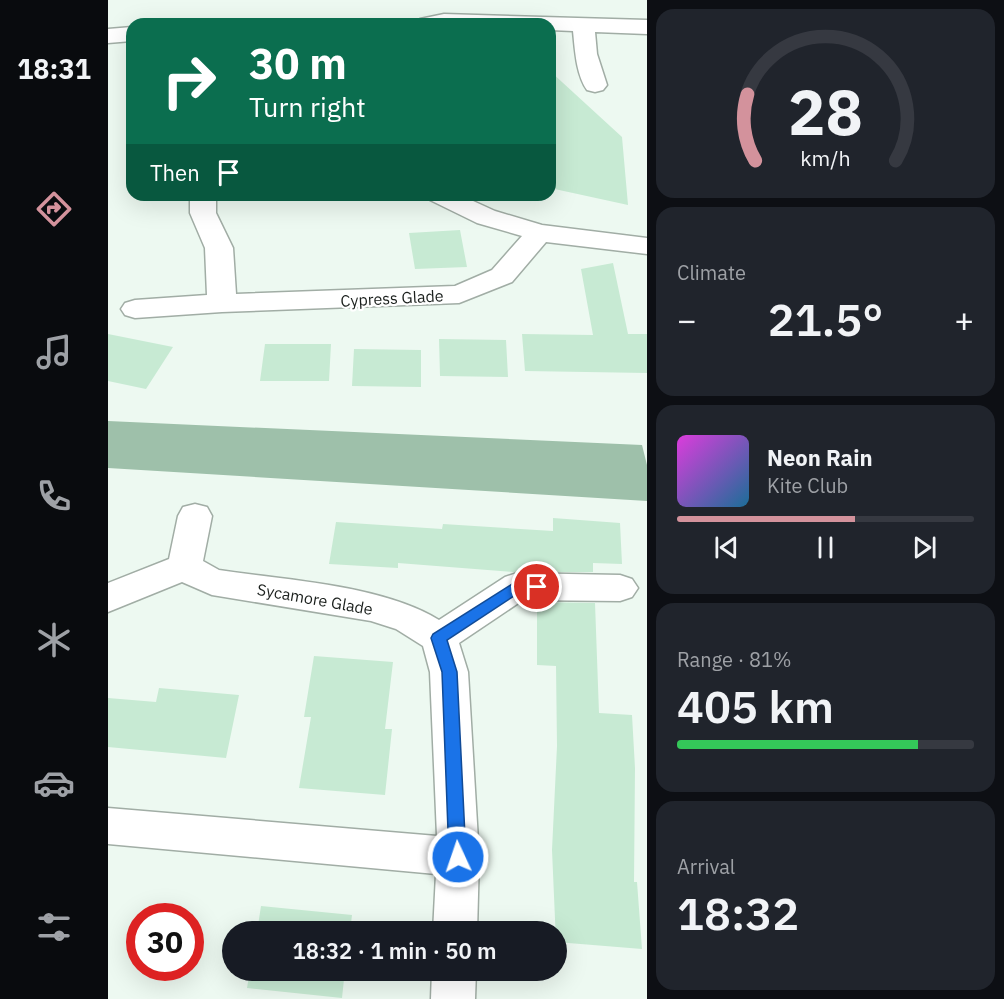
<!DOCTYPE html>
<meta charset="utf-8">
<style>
body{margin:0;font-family:"IBM Plex Sans",sans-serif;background:#20242c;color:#f1f3f6;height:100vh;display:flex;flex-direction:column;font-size:22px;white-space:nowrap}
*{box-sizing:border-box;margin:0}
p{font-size:20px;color:#9ea1a6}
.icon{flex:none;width:33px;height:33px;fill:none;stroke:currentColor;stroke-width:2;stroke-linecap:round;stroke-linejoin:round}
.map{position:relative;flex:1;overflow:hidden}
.drawer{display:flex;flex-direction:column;gap:9px;padding:9px;background:#0d0f14;width:357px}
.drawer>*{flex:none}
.guide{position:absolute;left:18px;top:18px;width:430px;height:183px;border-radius:18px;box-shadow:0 6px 24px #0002;background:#0b6e4f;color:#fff;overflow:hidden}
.speed{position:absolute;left:18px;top:903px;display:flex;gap:12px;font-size:30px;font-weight:700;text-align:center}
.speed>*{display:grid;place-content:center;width:78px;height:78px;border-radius:50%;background:#171b24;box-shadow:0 6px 24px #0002;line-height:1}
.speed .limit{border:9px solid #d22;background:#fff;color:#111}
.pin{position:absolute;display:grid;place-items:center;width:51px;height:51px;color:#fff;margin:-26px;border:3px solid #fff;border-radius:50%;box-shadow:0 2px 6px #0007}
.me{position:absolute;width:66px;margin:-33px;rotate:357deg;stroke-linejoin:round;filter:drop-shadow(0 0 4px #0008)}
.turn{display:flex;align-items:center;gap:21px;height:126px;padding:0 24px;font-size:27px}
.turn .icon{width:78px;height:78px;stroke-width:2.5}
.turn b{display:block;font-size:42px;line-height:51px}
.then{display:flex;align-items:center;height:57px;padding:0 24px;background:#0003;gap:12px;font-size:22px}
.big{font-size:45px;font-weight:600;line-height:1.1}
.drawer .card{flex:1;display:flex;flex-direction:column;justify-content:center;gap:9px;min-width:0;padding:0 21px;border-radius:18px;background:#20242c}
.drawer .dial{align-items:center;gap:0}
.dial svg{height:156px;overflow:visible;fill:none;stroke:#363941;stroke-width:7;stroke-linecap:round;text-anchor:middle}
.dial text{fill:#f1f3f6;stroke:none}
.song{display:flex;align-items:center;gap:18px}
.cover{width:72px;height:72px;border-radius:9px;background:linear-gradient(135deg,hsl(300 70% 55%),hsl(200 70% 35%))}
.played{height:6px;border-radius:3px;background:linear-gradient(90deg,#d3929c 60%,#363941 60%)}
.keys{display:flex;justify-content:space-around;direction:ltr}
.heat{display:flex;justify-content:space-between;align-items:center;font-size:33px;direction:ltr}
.charge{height:9px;border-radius:4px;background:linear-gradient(90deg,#34c759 81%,#363941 0)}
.trip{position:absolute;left:114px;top:921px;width:345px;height:60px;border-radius:30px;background:#171b24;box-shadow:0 6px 24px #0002;font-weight:600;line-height:60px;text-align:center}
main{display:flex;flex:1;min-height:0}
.tabs{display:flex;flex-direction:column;width:108px;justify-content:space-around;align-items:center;background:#090b0e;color:#9ea1a6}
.tabs .icon{width:42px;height:42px}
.tabs .current{color:#d3929c}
.tabs b{font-size:27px;color:#f1f3f6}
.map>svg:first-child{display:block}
</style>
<main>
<nav class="tabs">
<b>18:31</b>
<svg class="icon current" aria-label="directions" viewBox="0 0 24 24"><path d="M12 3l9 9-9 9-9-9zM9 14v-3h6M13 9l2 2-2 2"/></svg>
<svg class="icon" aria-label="music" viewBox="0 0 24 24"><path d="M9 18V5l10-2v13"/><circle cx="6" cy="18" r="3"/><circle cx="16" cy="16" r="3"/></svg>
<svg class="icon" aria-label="phone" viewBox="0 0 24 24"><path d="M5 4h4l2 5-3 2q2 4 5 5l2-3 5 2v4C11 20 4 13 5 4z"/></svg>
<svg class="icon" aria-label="climate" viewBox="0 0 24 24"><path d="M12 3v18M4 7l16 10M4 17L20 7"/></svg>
<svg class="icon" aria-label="car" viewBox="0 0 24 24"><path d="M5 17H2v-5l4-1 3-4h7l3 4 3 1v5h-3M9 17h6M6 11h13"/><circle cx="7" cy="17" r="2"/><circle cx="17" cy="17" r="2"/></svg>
<svg class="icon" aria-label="filters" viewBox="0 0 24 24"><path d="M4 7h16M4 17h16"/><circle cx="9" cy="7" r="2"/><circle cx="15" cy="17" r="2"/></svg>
</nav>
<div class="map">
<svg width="539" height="999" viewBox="0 0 539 999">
<rect width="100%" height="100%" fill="#edf9f1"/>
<path fill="#9ec0aa" d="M0,421L534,445L539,465V501L0,468Z"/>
<path fill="#c7ead3" d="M442,71L514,137L520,205L442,188Z
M352,230L359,267L307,269L301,233Z
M505,263L520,334H539V373L417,371L414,334L485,335L473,269Z
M0,334L65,347L38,389L0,381Z
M331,339L398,340L400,377L332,376Z
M157,344H223L221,381H152Z
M246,349L313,350V387L244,386Z
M445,518L512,523L514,564L485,563V572H405L290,563V568L221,564L228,522L334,529L335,524L445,531Z
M429,602L487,603L491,713L524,715L527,768L526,882H529L534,949L448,942L444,850L449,746L448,666L429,665Z
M206,656L285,662L277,729H284L277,795L191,788L203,717H196Z
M51,688L131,695L118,758L0,747V698L48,702Z
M153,906L244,915L242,932H149Z
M142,970H237L234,998L139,988Z"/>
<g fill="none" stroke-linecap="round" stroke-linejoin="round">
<g stroke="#a1ada5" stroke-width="3">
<path id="minor" d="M336,14L539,20V34L487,32L489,54L499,85L495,90L487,92L479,90C468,74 467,50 465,31L442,30V24H309L312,19Z
M24,27V41L0,43V29Z
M82,195H108V213L125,248L128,294L347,286L384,270L414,236L369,223L322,200L318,195H352L387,211L434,225L539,238V254L438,242L404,282L351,303L114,312L27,318L17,315L13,309L17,303L27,300L99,295L97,248L82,213Z
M87,504L99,507L104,516L95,561L111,570C177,580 275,585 331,620L397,577L409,573L512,575L524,579L530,588L524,597L512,601L415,600L351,643L360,672L371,857L369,932H325L328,874L0,844V808L329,836L322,672L315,646L288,629L263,621L104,595L74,582L0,612V583L61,559L70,516L75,507Z
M324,970H368L367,999H323Z"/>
</g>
<use href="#minor" fill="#fff" fill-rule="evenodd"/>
</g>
<path fill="#1a73e8" stroke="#114b97" stroke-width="1.5" d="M409,581L435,583L437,587L435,591L412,592L339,640L349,672L358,857L356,862L350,865L344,862L341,857L334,672L323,638L325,634Z"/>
<g text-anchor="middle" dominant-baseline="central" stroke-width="4.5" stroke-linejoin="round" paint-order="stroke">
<g font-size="16" fill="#1a1f1c" stroke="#fff">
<text transform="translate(284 298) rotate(-3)">Cypress Glade</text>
<text transform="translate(207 599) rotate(10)">Sycamore Glade</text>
</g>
</g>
</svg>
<div class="speed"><div class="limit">30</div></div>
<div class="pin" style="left:429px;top:587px;background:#d93025"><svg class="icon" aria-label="arrive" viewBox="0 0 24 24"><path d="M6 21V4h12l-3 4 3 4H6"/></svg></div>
<svg class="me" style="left:350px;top:857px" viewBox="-20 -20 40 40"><circle r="17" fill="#1a73e8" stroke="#fff" stroke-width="3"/><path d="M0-11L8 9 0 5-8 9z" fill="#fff"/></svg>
<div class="trip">18:32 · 1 min · 50 m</div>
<div class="guide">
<div class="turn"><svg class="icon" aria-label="right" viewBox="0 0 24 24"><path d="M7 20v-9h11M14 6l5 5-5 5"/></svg><div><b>30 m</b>Turn right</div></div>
<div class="then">Then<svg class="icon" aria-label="arrive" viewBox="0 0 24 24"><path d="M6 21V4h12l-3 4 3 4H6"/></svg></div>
</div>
</div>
<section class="drawer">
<div class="card dial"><svg viewBox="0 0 100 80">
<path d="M14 69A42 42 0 1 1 86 69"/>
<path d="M14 69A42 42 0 0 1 10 35" stroke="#d3929c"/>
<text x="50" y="56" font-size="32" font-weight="700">28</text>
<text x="50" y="72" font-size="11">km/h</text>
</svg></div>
<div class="card"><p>Climate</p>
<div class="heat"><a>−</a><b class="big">21.5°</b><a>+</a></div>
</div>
<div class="card">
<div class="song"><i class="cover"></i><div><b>Neon Rain</b><p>Kite Club</p></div></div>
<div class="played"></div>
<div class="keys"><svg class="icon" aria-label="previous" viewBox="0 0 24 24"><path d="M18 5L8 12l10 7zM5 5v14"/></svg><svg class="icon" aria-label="pause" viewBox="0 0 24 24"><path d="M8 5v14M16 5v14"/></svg><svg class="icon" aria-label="next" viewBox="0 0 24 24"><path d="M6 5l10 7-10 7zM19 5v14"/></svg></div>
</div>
<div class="card"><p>Range · 81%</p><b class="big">405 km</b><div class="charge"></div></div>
<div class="card"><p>Arrival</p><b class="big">18:32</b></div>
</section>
</main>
